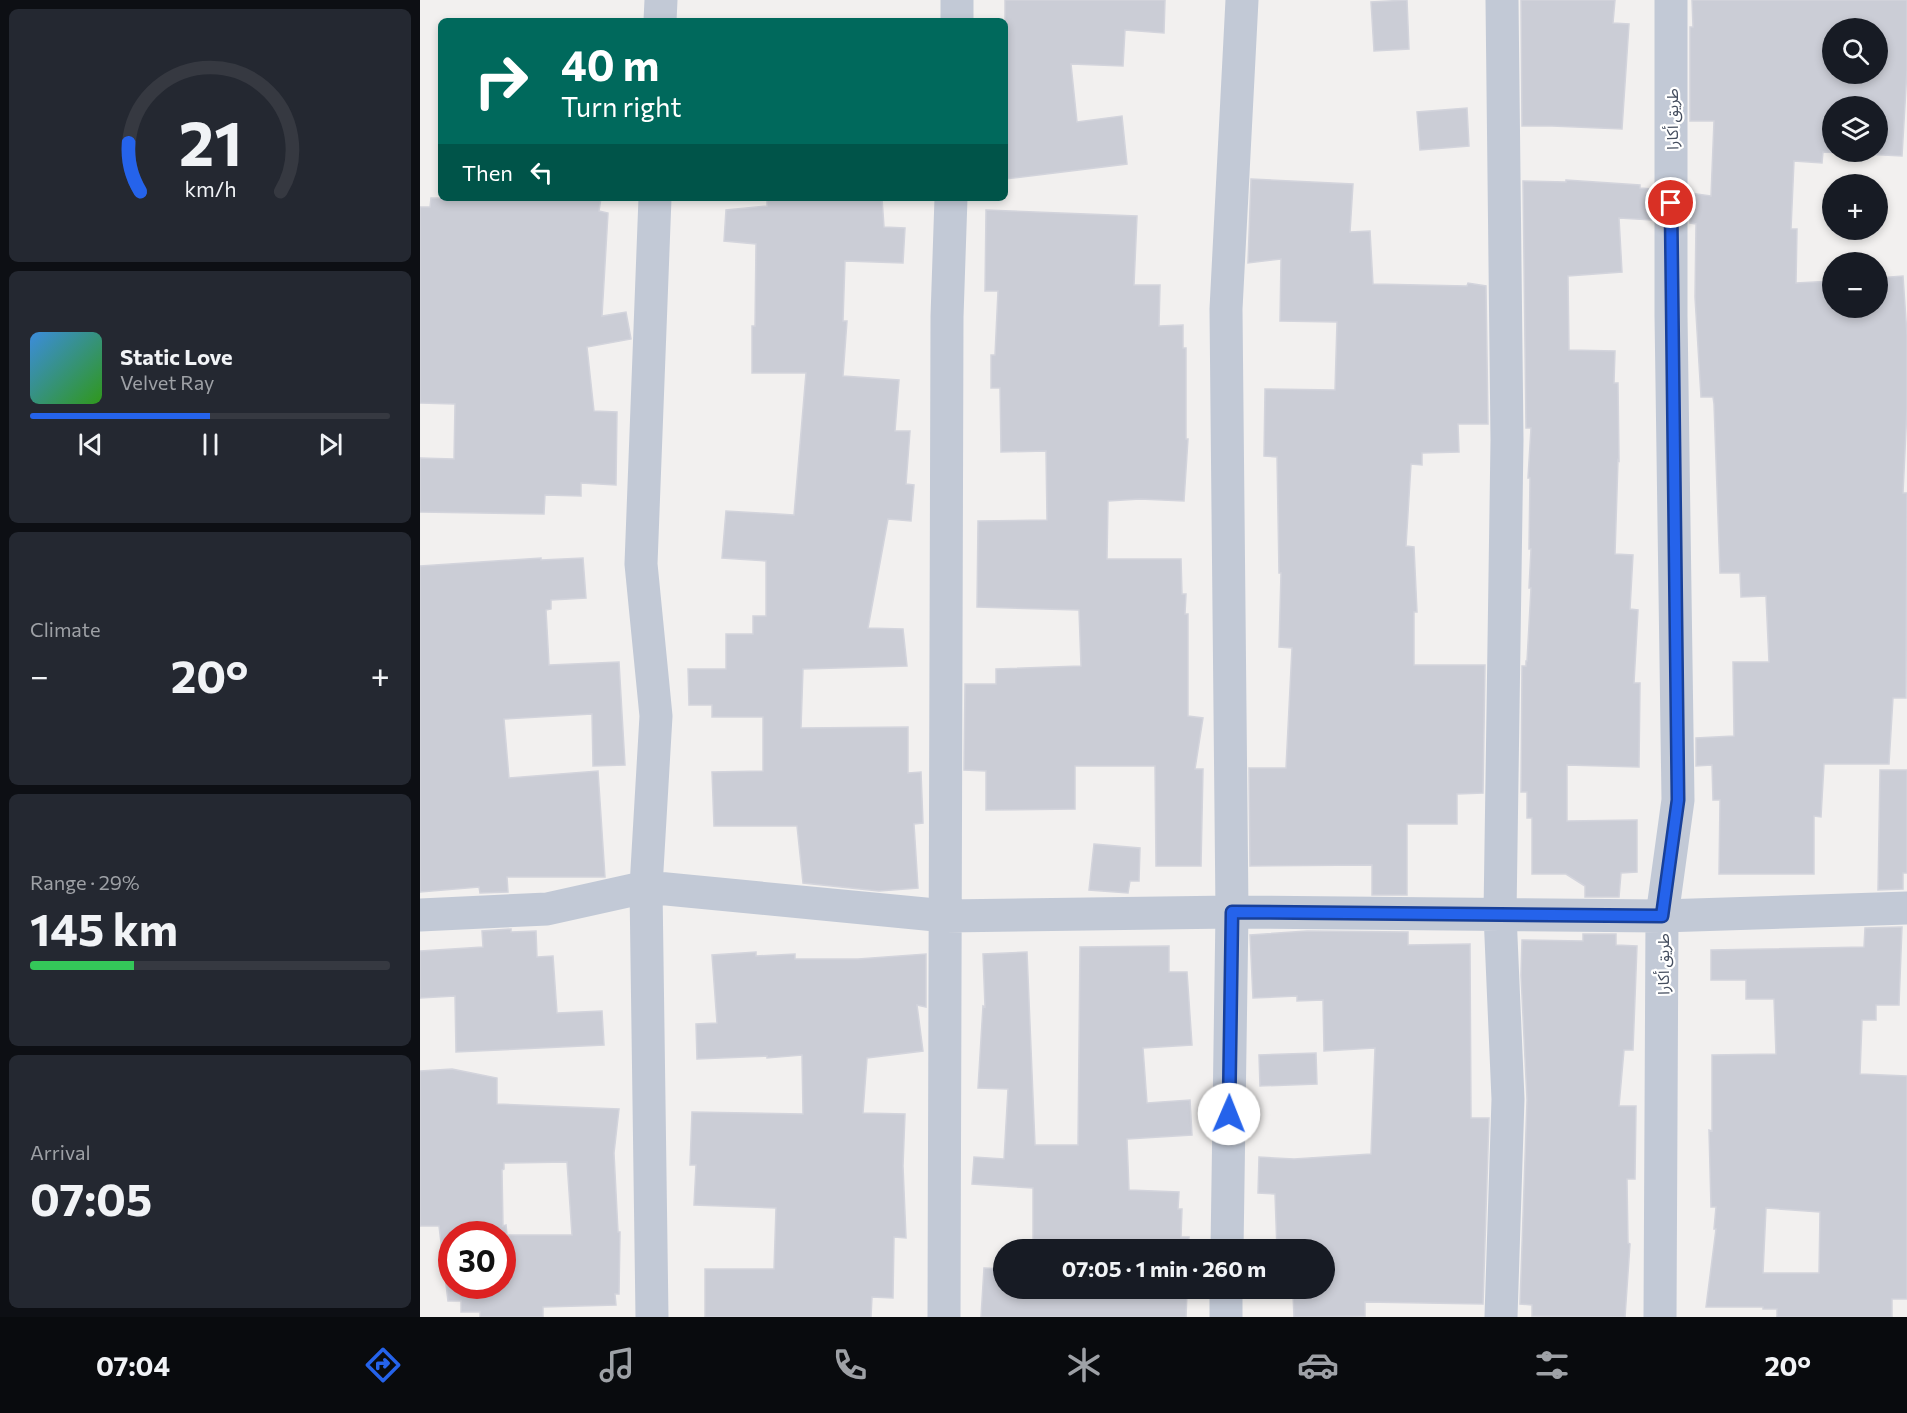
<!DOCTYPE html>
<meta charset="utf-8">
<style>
body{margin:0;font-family:Commissioner,"Noto Sans Arabic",sans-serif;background:#242831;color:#f1f3f6;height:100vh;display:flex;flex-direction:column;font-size:22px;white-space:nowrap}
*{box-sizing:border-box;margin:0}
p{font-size:20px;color:#9ea1a6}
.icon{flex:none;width:33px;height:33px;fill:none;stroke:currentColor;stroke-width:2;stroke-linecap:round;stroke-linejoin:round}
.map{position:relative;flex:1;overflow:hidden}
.side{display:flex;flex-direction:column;gap:9px;padding:9px;background:#0d0f14;width:420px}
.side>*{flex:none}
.top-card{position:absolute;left:18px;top:18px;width:570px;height:183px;border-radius:9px;box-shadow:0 3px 9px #0003;background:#00695c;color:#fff;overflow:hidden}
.fabs{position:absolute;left:1402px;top:18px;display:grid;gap:12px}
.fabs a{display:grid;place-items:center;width:66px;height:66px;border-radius:50%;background:#171b24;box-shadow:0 3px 9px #0003;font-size:30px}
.speed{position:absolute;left:18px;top:1221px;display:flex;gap:12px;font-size:30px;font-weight:700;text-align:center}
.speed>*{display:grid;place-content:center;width:78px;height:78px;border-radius:50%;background:#171b24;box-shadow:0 3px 9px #0003;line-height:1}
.speed .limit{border:9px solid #d22;background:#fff;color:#111}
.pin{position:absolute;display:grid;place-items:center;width:51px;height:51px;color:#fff;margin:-26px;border:3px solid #fff;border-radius:50%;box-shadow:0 2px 6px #0007}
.me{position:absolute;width:66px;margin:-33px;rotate:1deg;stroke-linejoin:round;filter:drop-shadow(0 0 4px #0008)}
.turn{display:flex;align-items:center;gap:21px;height:126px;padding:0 24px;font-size:27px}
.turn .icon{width:78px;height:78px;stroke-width:2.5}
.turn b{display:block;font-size:42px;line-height:51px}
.then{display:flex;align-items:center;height:57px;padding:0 24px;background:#0003;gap:12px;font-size:22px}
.big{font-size:45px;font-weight:700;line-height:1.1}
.side .tile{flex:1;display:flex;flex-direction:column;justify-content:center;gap:9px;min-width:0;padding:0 21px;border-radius:9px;background:#242831}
.side .dial{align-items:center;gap:0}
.dial svg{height:156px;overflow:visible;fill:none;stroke:#363941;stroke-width:7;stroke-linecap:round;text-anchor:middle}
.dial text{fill:#f1f3f6;stroke:none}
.song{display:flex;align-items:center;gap:18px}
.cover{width:72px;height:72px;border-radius:9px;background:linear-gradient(135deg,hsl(210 70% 55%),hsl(110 70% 35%))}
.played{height:6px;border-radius:3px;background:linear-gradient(90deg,#2563eb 50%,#363941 50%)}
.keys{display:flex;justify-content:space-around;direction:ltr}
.heat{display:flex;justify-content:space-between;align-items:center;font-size:33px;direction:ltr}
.charge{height:9px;border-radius:4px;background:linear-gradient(90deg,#34c759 29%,#363941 0)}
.trip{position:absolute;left:573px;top:1239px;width:342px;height:60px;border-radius:30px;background:#171b24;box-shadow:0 3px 9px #0003;font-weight:700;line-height:60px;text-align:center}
.dock{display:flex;height:96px;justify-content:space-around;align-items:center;background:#090b0e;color:#9ea1a6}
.dock .icon{width:42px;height:42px}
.dock .active{color:#2563eb}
.dock b{font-size:27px;color:#f1f3f6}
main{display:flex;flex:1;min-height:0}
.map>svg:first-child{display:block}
</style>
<main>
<section class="side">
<div class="tile dial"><svg viewBox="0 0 100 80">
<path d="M14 69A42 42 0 1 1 86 69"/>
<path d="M14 69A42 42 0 0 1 8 44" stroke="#2563eb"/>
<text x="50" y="56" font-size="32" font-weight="700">21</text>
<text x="50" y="72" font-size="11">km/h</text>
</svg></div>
<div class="tile">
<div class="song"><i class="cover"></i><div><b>Static Love</b><p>Velvet Ray</p></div></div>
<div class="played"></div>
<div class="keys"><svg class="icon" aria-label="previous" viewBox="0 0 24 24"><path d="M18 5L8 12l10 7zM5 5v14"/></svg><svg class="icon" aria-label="pause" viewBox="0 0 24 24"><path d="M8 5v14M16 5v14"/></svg><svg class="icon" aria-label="next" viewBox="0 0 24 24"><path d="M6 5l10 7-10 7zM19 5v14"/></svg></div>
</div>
<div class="tile"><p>Climate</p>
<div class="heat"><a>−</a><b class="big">20°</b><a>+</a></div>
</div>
<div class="tile"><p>Range · 29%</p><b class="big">145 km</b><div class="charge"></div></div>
<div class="tile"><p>Arrival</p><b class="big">07:05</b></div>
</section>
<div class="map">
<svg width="1487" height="1317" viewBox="0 0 1487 1317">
<rect width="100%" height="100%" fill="#f2f0ef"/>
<path fill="#cbcdd6" stroke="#d3d4dc" stroke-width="1.5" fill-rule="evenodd" d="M585,0H745L744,33L705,30L703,66L651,64L657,122L702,116L707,164L585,179Z
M987,0L989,49L954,51L951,2Z
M1101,0H1195L1193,23L1209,24L1202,129L1132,126H1102Z
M1272,0H1487V70L1482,156L1403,152L1402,163L1374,161L1371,229H1377L1376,283L1413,281V308H1458V278L1483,276L1487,335V409L1483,493H1487L1486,698H1473L1469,764H1404L1401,817L1394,816V874H1299L1300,800H1293L1292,765L1276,766V738L1314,736L1313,662H1349L1346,596L1321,597L1320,573H1300L1294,404L1293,397H1281L1275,297L1276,224L1270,223V193L1291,196L1294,121H1270V27H1273ZM1413,28H1458V74H1413ZM1413,106H1458V152H1413Z
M1047,108L1049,146L1000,150L997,112Z
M831,179L933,184L930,232L950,231L953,284L1047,286L1048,283L1066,286L1068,424H1038L1039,452L1002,453V465L991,464L986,546L994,547L997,612H994V665H1065L1063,793L1037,794V824H987V895H952V865L830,866L829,768H866L872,648L859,647L861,573H859L857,457L844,456L845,389L915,390L917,322L860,321L861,259L828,263Z
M1146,180L1220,185V188L1232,189V220L1199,218L1202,272L1148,276L1149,350L1195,351L1194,383H1198L1199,461L1198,460L1195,554L1213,555L1210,609L1218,610L1214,683H1220L1219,767L1147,765V821L1217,820V872L1201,873L1199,897H1165V886L1146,874H1112V818H1107V792H1101L1102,666H1106V661H1107L1111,588H1109L1111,549H1109L1110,478H1108L1111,428H1106L1103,181L1146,182Z
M11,198H181L179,211L188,213L182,316L206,312L211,339L167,347L174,411L197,412L196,485L161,483V496L125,495L124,514L0,512V458L34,459L35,404L0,403V207H10Z
M347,198H462L464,227L485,228L483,263L425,261L423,321H427L423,376L479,380L475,431H490L486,484L494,485L491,521L468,519L448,628L483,629L487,666L383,669L381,728L488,727V773L501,772L503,823L494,824L498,888L459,891L383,883L377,826H294L292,772L343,771V717H292V705H269L268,669H306V634H333V616H346V561L302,558L306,511L374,515L386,373H332V326H335L336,244L304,241L306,210L347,206Z
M566,210L717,216L714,285H740L739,326L763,325V348H766V439H768L764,501L720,499L688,501L687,559H761L762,594H766L765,614H768V716L783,718L775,769H783L781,866H736L735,766H655V809L566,810V771L544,770L545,684H576V669L661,666L659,610L557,607L558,521L627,520L626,451L581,452L580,388H571V355H575L578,291H565Z
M121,558V560L163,558L166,598L131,600V609L126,610L129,665L199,662L205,765L173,766L172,714L84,719L89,778L178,771L185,877H87L88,892L60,893L59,887L0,892V566Z
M1460,770H1487V873H1483V889L1458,890Z
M674,844L720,848L719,881H710L708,893L669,890Z
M1482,927L1479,1005H1456V1020H1442L1440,1074L1487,1076V1299H1472V1317H1357V1309H1343V1307H1286L1296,1229H1294L1296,1207H1291L1289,1130L1292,1131V1055L1356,1054L1354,999H1326V980H1291V950L1444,947L1445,928ZM1346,1208L1400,1212L1399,1273H1343Z
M91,929V932L116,931L117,957L133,956L137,1013L182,1011L184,1045L36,1052L35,996L0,998V951L63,947L62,931Z
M887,931L988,932V945L1050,944L1051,1118H1069L1063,1304L945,1302V1316L874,1317L873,1295L858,1293V1288H904V1250H857L855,1194L838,1193L839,1157L874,1159L951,1154L955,1048L904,1051L903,1000L877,1001V996L833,998L830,935Z
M1163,934H1196V945L1217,946L1213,1050H1204L1199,1106H1216L1215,1179H1207L1208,1243L1210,1244L1205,1317L1112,1316V1305L1100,1304L1107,1100L1101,975L1102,940L1163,941Z
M749,946V972H767L772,1045L723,1048L727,1103L770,1100L772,1135L707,1139L709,1190L759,1192L758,1209H762L761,1237H769L768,1250H613V1188L552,1184L554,1157L584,1159L588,1089L558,1088L563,1006L565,1007L563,954L607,952L615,1145H658L660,947Z
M336,952V956L375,954V959H438L506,954V1007L497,1005L503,1051L447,1058L443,1113L485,1114L483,1166L486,1238L474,1237L473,1298L452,1297L451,1317H285V1269H354L356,1208L274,1205L276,1165H270L272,1112L383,1114L382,1055L347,1058V1056L277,1059L276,1024L297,1023L292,955Z
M896,1053L897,1084L840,1086L839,1055Z
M32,1069L77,1078V1104L199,1109L194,1153L198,1232H200L199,1294H195L196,1305L123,1307V1317H60V1312H41V1301H28L19,1226H0V1071ZM147,1162L152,1235H87L86,1225L83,1226L82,1170L84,1169V1163ZM32,1234H82V1286H32Z
M564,1268L584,1269V1288H769V1293H767L766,1317H561Z"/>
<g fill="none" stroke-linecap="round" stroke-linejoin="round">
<path stroke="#c2c9d6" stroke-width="33" d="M240,21L241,0
M537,21V0
M0,915L127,909L226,887L526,916L812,912L1242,916L1487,908
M807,1250L812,912L806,309L822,0
M232,1317L226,887L236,716L221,564L235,198
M524,1317L527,317L531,198
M806,1317V1288
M1081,1317L1088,1099L1080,914L1087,440L1082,0
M1240,1317L1242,916L1258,800L1251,315V0"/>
</g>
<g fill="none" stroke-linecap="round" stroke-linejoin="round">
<g stroke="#184099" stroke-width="15">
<path id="route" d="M809,1114L812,912L1242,916L1258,800L1251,203"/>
</g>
<use href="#route" stroke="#2563eb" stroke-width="10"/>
</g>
<g text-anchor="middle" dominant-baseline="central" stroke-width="4.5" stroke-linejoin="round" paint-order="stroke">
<g font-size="16" fill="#454e5f" stroke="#fff">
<text transform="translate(1251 119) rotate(-90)">طريق أكارا</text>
<text transform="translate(1242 964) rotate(-90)">طريق أكارا</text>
</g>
</g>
</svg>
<div class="fabs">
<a><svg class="icon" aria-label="search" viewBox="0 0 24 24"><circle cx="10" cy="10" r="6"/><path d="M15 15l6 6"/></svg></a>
<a><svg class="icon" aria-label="layers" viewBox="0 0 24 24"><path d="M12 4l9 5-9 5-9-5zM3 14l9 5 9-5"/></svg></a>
<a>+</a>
<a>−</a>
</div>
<div class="speed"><div class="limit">30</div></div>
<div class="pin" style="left:1251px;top:203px;background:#d93025"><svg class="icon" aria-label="arrive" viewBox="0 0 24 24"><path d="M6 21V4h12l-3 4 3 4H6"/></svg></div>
<svg class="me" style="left:809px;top:1114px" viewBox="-20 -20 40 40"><circle r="19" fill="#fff"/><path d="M0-13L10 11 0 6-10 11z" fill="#2563eb"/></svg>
<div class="trip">07:05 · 1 min · 260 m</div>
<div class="top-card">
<div class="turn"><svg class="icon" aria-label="right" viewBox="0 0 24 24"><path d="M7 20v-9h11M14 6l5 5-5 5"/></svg><div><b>40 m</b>Turn right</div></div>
<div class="then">Then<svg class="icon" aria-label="left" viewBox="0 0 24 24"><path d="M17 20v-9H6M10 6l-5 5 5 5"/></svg></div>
</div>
</div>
</main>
<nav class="dock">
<b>07:04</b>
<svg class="icon active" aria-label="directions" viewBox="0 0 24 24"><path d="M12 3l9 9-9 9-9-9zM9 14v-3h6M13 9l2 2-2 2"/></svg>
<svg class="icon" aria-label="music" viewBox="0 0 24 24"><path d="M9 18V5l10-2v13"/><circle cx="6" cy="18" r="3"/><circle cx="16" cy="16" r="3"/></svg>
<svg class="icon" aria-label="phone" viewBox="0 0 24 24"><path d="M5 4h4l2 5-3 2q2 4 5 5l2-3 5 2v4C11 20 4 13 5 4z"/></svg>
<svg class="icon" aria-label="climate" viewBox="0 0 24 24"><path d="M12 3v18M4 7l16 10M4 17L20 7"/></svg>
<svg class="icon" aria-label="car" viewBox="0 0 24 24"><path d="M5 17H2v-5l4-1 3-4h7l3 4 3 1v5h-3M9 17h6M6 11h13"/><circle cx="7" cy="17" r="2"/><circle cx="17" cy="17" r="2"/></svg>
<svg class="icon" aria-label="filters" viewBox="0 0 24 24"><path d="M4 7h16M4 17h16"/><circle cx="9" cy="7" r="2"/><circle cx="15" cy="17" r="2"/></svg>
<b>20°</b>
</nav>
